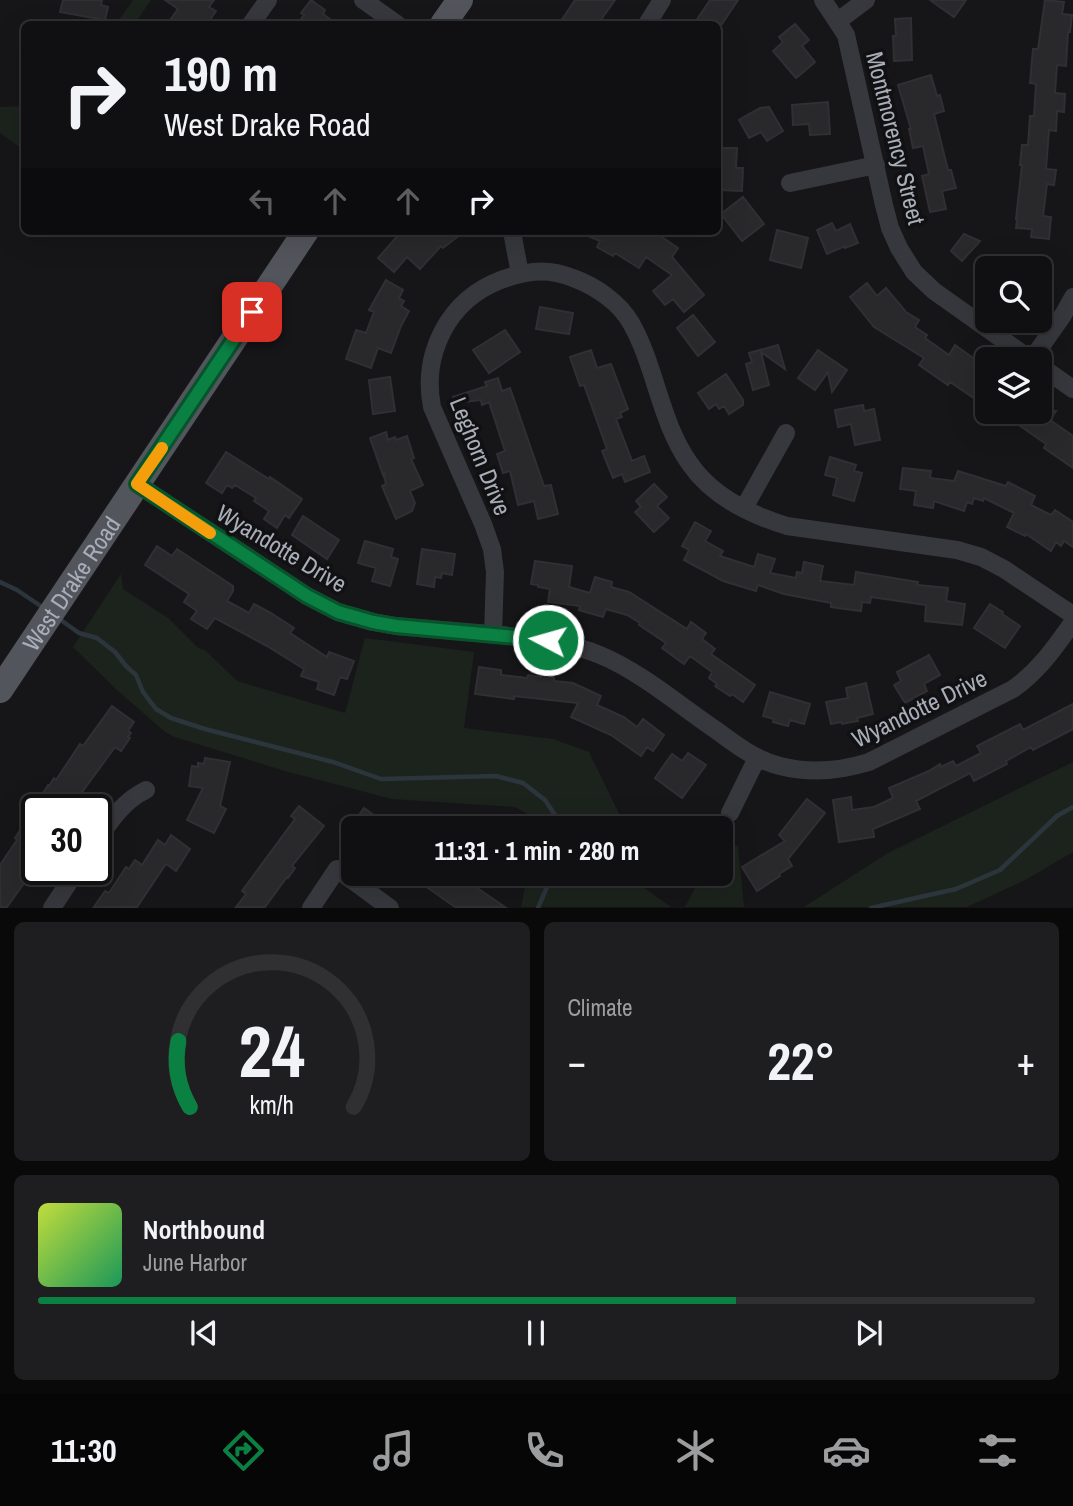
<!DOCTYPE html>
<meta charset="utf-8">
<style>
body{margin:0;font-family:"Archivo Narrow",sans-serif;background:#1e1e20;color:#f1f3f6;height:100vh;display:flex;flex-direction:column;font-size:26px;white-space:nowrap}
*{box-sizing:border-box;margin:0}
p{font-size:23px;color:#9c9d9f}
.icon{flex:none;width:38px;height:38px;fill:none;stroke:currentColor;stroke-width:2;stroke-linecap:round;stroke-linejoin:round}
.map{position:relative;height:908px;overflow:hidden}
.drawer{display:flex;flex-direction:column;gap:14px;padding:14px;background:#09090a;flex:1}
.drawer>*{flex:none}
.banner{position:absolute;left:21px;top:21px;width:700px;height:214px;border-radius:10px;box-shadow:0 7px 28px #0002,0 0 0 2px #303032;background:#101012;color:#f1f3f6;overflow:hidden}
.fabs{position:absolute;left:975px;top:256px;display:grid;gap:14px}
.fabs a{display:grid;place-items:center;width:77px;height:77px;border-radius:10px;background:#101012;box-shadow:0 7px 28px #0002,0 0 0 2px #303032;font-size:35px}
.speed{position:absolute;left:21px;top:794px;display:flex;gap:14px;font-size:35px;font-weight:700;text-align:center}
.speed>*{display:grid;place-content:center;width:91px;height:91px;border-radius:50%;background:#101012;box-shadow:0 7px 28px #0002,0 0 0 2px #303032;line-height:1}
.speed .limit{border:4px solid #111;border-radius:10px;background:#fff;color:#111}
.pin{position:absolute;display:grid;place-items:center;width:60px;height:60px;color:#fff;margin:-30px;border-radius:14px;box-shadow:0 4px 10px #0006}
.me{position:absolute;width:77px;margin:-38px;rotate:276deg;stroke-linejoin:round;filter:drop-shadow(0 0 5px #0008)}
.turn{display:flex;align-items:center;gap:24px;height:147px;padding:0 28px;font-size:32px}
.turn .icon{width:91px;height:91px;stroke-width:2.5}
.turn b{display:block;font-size:49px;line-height:60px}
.lanes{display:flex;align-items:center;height:66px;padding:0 28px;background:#0003;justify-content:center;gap:35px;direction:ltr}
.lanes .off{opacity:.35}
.big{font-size:52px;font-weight:700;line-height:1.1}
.drawer .widget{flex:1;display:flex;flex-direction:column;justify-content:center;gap:10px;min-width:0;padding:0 24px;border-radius:10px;background:#1e1e20}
.drawer .dial{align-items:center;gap:0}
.dial svg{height:182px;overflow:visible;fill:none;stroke:#303032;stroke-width:7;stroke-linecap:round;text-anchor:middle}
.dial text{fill:#f1f3f6;stroke:none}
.song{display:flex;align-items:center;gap:21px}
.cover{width:84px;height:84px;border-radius:10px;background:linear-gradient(135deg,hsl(70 70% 55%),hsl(150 70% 35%))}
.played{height:7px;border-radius:4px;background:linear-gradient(90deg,#0b8043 70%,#303032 70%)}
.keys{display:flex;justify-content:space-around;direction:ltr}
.heat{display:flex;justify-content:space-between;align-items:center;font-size:38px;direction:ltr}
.drawer .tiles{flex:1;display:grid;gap:14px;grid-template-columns:1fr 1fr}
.widget:last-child{grid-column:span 2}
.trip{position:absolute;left:341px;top:816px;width:392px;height:70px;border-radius:10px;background:#101012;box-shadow:0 7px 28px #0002,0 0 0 2px #303032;font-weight:700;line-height:70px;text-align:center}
.dock{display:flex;height:112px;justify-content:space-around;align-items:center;background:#060607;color:#9c9d9f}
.dock .icon{width:49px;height:49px}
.dock .current{color:#0b8043}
.dock b{font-size:32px;color:#f1f3f6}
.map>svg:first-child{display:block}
</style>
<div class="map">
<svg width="1073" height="908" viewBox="0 0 1073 908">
<rect width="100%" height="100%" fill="#161618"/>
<path fill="#1c231d" d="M133,0H151L135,24H116Z
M24,106V150L0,133V107Z
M121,574L123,589L168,618L198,648L205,650L237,681L345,713L365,638L474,652L464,728L553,739L589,752L626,828H538L539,820L515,807L392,799L285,771L175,737L165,732L117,690L73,647Z
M1073,762V852L1027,879L967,907H804L888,853Z
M721,843L725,845L738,846L744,907H685L703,873H721Z
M528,873H632L633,880L671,907H521Z"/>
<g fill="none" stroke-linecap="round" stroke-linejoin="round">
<path stroke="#2c353c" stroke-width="4.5" d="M0,582L17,590L45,609
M58,618L79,633L97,638L115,652L126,666L136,675L143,692L156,709L171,718L205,729L333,762L381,779L496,776L523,783L545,800L557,818L558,828
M538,908L553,873
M871,908L956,889L1000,870L1057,816L1073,807"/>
</g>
<path fill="#29292c" stroke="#303034" stroke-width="2" d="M63,0H102L101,5L108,7L105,20L60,12Z
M165,0H214L209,7L216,11L207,24H167L178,9Z
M311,0L325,10L323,14L337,24H297L304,15L301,13Z
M575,0H615L598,24H559Z
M710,0H738L722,24H694Z
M930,0H966L954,17Z
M1045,0L1064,2L1062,14L1072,15L1070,32H1068L1066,66L1057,65L1055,93L1065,94L1064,112L1057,111L1056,131L1049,130L1046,169L1056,170L1054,185L1047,184L1043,216L1051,217L1049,239L1031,237L1032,229L1016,228L1017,220L1016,219L1022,165H1020L1022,145H1028L1030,116H1034L1036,84L1030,83L1033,49H1038Z
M911,18L912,60L894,61L893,36H896L895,19Z
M795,24L809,40L802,46L815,62L796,78L773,51L783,42L779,37Z
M931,75L937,96L940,95L944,111L934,114L948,170H951L956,188L942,191L946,209L930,212L922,176L929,174L923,146L913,148L909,129H911L898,85Z
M828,102L830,134L810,135L809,124L793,125L792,105Z
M769,107L783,131L767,141L761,132L749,138L739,120L760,108Z
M718,148H737L736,168H743L742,191L720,190V182H718Z
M743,197L764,224L742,241L721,214Z
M832,223L836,231L850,224L858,243L845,248V246L827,254L817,230Z
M777,230L808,238L801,268L770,260Z
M402,231H465L443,248L441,246L420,269L407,257L394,272L378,258Z
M576,231H653L678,248L672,257L704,295L684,312L673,299L665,305L653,291L672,275L646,257L639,268L615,253L613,256L597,247L600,241Z
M964,234L980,241L962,261L951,251Z
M386,280L403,290L399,298L404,301L401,306L409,311L401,326L391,353L378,348L371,368L346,359L356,330L366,333L374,312L369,310Z
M867,283L877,296L886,288L906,312L919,320L915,327L927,335L925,338L949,355L955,345L987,368V407L950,382L948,385L919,365L924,358L874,327L850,297Z
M540,307L573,313L569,334L536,329Z
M693,315L715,342L698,356L677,328Z
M505,330L520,352L489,373L473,350Z
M778,345L785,369L761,352L769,385L753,390L746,364L752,362L749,353Z
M591,350L597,368L611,364L628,409L620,413L622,417L616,419L632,461L644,456L650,472L625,482L622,474L613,478L602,451L607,449L584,385L580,386L570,357Z
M818,350L847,370L832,392L828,372L815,390L798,378Z
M726,374L743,400V405L729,414L724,406L719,409L716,404L709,409L698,393Z
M390,377L395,411L373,414L369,380Z
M498,378L502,391L510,388L544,486L551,485L558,514L538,519L534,501L518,505L510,471L503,473L497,454L505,451L489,402L482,405L481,400L455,403L453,397L487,386L485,382Z
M1040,404L1050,411H1056L1050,420L1073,436V468L1044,448L1046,444L999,411H1040Z
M863,405L864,411L874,409L880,440L855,445L851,424L838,427L835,410Z
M386,432L388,440L395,437L396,440L407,436L414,458L411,459L423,485L410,491L415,503L412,511L396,519L382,486L386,484L384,476L385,472L383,475L370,438Z
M226,452L269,479L270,477L302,499L289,518L285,515L277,528L264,519L269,511L254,501L256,498L235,485L232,488L227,485L222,493L206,483Z
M830,457L856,465L854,471L862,473L854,501L833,495L837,478L825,475Z
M903,468L931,471L930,478L954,481L958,471L1006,486L1008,482L1035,496L1031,505L1051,515L1055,510L1073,522V547L1064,541L1061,546L1056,542L1051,551L1026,534L1025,536L1007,527L1014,513L984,498L983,501L974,498L972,504L967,502L964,511L934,501L933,508L914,505L916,491L900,489Z
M654,484L667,497L657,506L669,518L654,532L635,512L641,507L636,501Z
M303,516L339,540L327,559L292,535Z
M695,522L711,531L705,541L723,551L720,556L754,567L758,554L775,559L770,573L796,578L797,572L802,573L804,562L823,566L820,581L854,585L856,572L918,582L917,585L948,588L946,601L965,604L962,625L925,621L926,605L871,597L870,603L862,602L861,611L831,607V603L784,594L758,585L756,591L723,581L684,560L689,550L682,546Z
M365,541L393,549L391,557L398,559L390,586L372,581L376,568L358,563Z
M157,546L172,556L177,549L233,586V591L227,601L249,613L254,604L271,613L294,628L290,633L327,657L329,652L354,661L347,679L340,677L334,695L317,689L319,682L301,676L304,669L267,646L215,618L207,629L191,619L197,611L184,602L189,594L145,565Z
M422,549L455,554L452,575L442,573L441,578L435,577L434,587L417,584Z
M535,561L572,566L569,587L590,593L595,577L612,582L611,587L629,592L687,629L691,622L706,633L702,639L715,649L711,654L755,685L743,702L732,694L730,696L715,686L717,684L709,678L712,672L690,656L684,664L662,648L666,643L639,625L640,623L627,615L606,609L603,617L579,610L580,606L548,602L550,589L538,587V585L531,584Z
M990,604L1003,612L1002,614L1020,626L1005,648L974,628Z
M929,655L940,675L924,684L927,691L905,703L894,685L901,681L897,672Z
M479,667L501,670V675L527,678L528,675L541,677V675L554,677V681L573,683L601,696L597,705L624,717L637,727L643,719L664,735L653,751L647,747L641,756L611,735L571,717L578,703L514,696V699L475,694Z
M866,683L873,714L857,718L858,721L842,724L841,722L831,724L826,702L848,698L846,688Z
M770,692L810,704L804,724L790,720L788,726L773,722L774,719L763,716Z
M1073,704V729L1033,750L1031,747L1006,761L1007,764L974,781L970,773L916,801L920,809L873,829L874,837L839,842L833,800L851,797L852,810L874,807L893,798L889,788L929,771L940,764L941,767L953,761L956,766L981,753L977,746L1020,724L1023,730Z
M112,706L134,722L128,731L131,733L128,737L130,738L121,751L115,747L80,795L79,798L81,799L74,810H37V859L22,881L24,883L7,907H0V865L17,840L15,838L48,785L49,786L54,778L56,780L80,744L83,746Z
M688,753L706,765L682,798L655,778L672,754L682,761Z
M205,758L230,762L220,806L226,809L214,833L187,820L203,788L189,786L192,766L198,767V763L204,764Z
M807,799L825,813L788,859L792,866L779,874L780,876L757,891L742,867L785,841L779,835Z
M299,806L324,826L292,866L295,868L288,878L287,877L265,907H236L246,894L242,891L295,819L291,816Z
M364,808L392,828H350Z
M171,835L190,849L176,871L166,864L137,907H94L105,891L109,893L126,867L129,869L135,860L142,865L158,840L165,845Z
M407,873H455L505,907H455Z"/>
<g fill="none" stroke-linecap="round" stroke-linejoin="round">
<path stroke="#37383d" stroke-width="18" d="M363,0L397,24
M823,0L846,35L884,205L890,228L899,248L914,272L934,291L1030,359
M838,21L866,0
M251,24L268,0
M647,24L662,0
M790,183L876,165
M513,237L520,274
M1032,359L1063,315L1073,297
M1040,366L1073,389
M137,484L307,596L338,612L373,622L396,626C431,629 466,632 502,635C535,639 568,642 600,655C641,672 679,705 716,730C736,745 756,760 780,766C811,774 840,771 869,762L1013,689C1039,671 1055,647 1073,622
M744,508L786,433
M493,635L495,572L492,549L483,524L432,407C426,376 431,349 448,322C467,293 494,279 526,273C542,270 558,272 573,278C595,286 619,302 631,323C656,367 660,422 690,464C712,496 751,515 787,526L957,550L981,557L1004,569L1073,615
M730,813L757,758
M96,842C110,821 123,801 146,790
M52,908L77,870
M311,908L337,869L390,908"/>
<g stroke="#53555c" stroke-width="26">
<path d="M443,24L460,0"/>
<path id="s1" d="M0,690L306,231"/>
</g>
</g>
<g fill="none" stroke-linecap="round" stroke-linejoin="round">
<g stroke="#07532c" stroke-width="18">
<path id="route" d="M252,312L137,484L307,596L338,612L373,622L396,626L548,640"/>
</g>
<use href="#route" stroke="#0b8043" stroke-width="12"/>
<path stroke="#f59e0b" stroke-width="12" d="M162,448L137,484L210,533"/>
</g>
<g text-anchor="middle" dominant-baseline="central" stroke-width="7" stroke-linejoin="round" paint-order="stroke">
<g font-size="24" fill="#a8adb8" stroke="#111113">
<text transform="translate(896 138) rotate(76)">Montmorency Street</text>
<text transform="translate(481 456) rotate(68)">Leghorn Drive</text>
<text transform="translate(282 548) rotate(31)">Wyandotte Drive</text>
<text stroke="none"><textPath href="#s1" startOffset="128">West Drake Road</textPath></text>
<text transform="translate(919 708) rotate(-26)">Wyandotte Drive</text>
</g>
</g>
</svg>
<div class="fabs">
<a><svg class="icon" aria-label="search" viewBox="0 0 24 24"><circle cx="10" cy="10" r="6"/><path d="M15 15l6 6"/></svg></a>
<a><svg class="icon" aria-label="layers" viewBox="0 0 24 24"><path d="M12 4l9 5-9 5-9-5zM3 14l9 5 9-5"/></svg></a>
</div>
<div class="speed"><div class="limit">30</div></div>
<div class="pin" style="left:252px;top:312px;background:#d93025"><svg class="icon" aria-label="arrive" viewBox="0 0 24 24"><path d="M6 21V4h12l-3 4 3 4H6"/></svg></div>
<svg class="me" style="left:548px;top:640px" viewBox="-20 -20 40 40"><circle r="17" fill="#0b8043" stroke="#fff" stroke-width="3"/><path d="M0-11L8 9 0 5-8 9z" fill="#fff"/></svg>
<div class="trip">11:31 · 1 min · 280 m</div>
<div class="banner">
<div class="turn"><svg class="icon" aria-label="right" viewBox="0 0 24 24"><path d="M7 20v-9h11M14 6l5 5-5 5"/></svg><div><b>190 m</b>West Drake Road</div></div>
<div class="lanes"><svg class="icon off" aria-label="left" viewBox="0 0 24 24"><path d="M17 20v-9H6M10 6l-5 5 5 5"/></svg><svg class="icon off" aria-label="ahead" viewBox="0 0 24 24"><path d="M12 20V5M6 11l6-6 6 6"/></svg><svg class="icon off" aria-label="ahead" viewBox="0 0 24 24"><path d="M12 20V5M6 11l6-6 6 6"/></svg><svg class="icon" aria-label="right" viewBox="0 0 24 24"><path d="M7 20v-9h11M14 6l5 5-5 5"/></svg></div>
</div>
</div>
<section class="drawer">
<div class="tiles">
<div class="widget dial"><svg viewBox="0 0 100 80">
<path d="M14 69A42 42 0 1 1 86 69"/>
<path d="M14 69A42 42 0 0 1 9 40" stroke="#0b8043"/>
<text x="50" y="56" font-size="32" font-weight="700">24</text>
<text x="50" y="72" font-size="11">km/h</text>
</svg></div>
<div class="widget"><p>Climate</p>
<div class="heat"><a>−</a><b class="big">22°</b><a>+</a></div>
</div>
<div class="widget">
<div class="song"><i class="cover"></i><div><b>Northbound</b><p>June Harbor</p></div></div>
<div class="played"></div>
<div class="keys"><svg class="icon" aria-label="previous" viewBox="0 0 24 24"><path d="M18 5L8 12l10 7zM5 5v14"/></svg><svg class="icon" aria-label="pause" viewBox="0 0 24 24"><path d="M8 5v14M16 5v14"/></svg><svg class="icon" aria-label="next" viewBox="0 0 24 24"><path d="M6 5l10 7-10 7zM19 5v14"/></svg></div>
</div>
</div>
</section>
<nav class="dock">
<b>11:30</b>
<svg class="icon current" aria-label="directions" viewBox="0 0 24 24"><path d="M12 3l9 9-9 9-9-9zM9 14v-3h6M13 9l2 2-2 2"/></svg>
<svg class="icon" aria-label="music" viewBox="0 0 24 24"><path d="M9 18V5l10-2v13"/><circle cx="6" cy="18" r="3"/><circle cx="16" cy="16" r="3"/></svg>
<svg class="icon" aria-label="phone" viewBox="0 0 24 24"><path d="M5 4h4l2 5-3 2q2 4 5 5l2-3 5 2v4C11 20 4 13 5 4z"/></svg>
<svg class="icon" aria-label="climate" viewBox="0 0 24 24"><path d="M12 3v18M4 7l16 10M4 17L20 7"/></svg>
<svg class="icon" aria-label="car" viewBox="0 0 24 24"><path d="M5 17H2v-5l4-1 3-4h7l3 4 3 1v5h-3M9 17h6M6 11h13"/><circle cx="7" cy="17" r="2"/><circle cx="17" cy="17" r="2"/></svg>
<svg class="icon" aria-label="filters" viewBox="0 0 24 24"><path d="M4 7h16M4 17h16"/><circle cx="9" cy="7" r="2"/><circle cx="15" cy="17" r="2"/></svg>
</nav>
